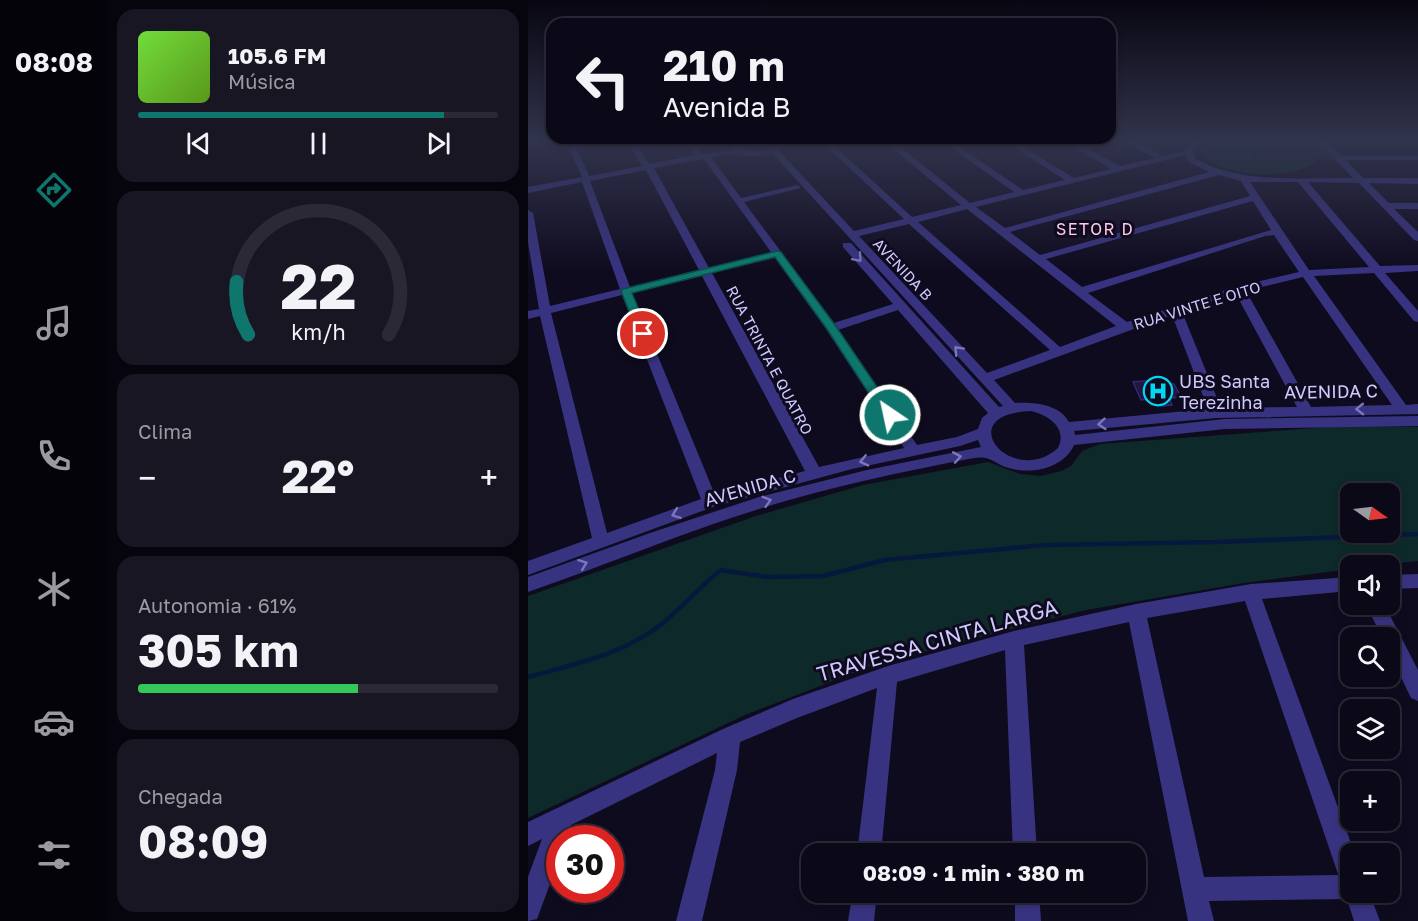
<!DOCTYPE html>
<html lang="pt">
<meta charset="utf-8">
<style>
body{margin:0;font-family:"Golos Text",sans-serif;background:#191624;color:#f1f3f6;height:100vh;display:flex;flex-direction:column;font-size:22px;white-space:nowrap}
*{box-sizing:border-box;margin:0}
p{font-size:20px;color:#9a9aa1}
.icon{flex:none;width:33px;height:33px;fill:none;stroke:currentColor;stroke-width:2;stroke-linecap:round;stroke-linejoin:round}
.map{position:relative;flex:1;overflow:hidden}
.drawer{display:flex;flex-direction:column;gap:9px;padding:9px;background:#06040d;width:420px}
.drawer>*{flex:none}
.top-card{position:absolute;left:18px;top:18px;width:570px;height:126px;border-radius:18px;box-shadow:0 3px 9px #0003,0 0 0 2px #2b2936;background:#0b0817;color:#f1f3f6;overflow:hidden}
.needle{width:39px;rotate:104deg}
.buttons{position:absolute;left:812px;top:483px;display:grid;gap:12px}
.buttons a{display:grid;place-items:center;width:60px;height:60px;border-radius:12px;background:#0b0817;box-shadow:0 3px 9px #0003,0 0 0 2px #2b2936;font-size:30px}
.speed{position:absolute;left:18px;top:825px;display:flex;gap:12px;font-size:30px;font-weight:700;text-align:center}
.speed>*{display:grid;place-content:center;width:78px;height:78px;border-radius:50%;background:#0b0817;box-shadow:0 3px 9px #0003,0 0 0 2px #2b2936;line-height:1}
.speed .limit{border:9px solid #d22;background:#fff;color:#111}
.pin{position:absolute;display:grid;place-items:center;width:51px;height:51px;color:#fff;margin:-26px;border:3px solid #fff;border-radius:50%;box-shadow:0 2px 6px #0007}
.me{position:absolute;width:66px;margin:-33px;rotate:326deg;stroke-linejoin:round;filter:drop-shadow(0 0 4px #0008)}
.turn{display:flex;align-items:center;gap:21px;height:126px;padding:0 18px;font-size:27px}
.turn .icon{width:78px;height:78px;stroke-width:2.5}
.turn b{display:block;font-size:42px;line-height:51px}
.big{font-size:45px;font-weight:700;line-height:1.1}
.drawer .widget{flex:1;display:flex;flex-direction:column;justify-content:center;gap:9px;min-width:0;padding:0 21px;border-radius:18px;background:#191624}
.drawer .dial{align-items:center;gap:0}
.dial svg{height:156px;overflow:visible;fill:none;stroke:#2b2936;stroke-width:7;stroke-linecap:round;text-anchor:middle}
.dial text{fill:#f1f3f6;stroke:none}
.song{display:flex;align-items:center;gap:18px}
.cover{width:72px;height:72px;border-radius:9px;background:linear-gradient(135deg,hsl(100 70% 55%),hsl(90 70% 35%))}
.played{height:6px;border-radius:3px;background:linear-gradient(90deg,#0f766e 85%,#2b2936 85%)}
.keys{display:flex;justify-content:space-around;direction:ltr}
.heat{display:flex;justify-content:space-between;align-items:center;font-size:33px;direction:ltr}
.charge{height:9px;border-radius:4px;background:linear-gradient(90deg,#34c759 61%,#2b2936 0)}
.trip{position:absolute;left:273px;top:843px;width:345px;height:60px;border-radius:18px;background:#0b0817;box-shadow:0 3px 9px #0003,0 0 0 2px #2b2936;font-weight:700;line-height:60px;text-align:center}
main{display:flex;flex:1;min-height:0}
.tab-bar{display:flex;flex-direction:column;width:108px;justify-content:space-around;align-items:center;background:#040309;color:#9a9aa1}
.tab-bar .icon{width:42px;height:42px}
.tab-bar .active{color:#0f766e}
.tab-bar b{font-size:27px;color:#f1f3f6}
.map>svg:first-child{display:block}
</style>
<main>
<nav class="tab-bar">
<b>08:08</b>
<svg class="icon active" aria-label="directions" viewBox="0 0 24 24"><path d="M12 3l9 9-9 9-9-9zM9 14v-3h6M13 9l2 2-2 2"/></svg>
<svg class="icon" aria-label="music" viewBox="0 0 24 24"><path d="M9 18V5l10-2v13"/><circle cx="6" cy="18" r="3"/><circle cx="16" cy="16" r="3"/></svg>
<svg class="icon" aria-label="phone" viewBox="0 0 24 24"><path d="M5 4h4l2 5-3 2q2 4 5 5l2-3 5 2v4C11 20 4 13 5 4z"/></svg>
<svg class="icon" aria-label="climate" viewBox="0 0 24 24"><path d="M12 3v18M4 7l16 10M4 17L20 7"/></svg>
<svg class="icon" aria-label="car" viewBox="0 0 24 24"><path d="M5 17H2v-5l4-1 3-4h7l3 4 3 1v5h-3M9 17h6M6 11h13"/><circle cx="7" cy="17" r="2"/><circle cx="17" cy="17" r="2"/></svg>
<svg class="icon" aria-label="filters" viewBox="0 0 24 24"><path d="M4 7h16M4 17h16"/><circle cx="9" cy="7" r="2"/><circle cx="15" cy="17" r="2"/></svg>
</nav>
<section class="drawer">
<div class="widget">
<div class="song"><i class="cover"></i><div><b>105.6 FM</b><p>Música</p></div></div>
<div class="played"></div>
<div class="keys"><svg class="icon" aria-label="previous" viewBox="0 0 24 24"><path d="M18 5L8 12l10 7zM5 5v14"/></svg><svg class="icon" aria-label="pause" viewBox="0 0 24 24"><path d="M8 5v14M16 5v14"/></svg><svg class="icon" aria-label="next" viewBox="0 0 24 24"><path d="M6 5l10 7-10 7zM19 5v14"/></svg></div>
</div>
<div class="widget dial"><svg viewBox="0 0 100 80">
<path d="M14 69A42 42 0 1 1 86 69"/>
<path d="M14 69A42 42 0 0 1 8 42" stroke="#0f766e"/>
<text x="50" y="56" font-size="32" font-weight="700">22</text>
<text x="50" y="72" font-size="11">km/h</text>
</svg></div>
<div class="widget"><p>Clima</p>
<div class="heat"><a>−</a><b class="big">22°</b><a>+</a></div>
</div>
<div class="widget"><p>Autonomia · 61%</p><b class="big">305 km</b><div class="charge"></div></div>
<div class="widget"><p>Chegada</p><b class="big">08:09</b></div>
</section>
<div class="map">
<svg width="890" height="921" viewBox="0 0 890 921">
<rect width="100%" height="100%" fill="#0f0b1f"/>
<path fill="#0e2929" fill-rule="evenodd" d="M676,142H790L810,161L790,159C770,182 689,178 671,152Z
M814,426L890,427V561L851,565L822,566V569L716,583L558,610L349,664L217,715L0,818V596L228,516L335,485L460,462L492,474L513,476L533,471L543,466L554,451L572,444ZM822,494H861V532H822Z"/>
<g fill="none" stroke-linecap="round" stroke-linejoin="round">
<path stroke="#06193d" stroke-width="2" d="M726,160L729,142"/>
<path stroke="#06193d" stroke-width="4.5" d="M0,677C47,664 97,654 135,623C156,606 172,586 193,570L240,577L295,576L357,560L518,545L689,542L890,534"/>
</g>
<path fill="#201641" stroke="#36276e" stroke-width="1.5" d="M639,379L641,384H646L653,397L641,398L644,405L633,406L629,398L613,400L605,382Z"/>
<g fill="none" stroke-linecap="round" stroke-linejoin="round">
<path fill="#383381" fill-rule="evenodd" d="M38,142H46L61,176L114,166L99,142H107L121,164L167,155L159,142H167L174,154L206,150L204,147L208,145C221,150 234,155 247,147C253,143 254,142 261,142L251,151L326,231L376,219L294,142H302L384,217L433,205L357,142H366L442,203L486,192L415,142H424L495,190L537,180L478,142H487L546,178L583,169L538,142H548L592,166L627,158L598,142H608L636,156L658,150L665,142H673L665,152L668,159C715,185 773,177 825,178L791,142H799L813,156H890V160H818L835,178H890V184L841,183L861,203H890V209H866L890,232V241L886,240L831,183L780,182L852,266L890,265V271L857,273L890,311V322L886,321L846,273L786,276L878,405L890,404V414L688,418L546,431L547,435L697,419L890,416V426L697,429L546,445C536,468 504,475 481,468C466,464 464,455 446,458C366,473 284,491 206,517C137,540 69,568 0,592V577L122,533L231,497L339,470L453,447L450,440L432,446L324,469L185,507L0,575V561L64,538L12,316L0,319V311L11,309L0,242V210L5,213L22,306L92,289L54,182L0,193V187L54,177ZM198,154L226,156L245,154L475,406L471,407L323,243H315V247L365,304L306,323L216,202L273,188L269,185L213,198L183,157ZM658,155L661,162L681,172L477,228L448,207ZM176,159L243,252L181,268L126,168ZM118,170L171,270L102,287L62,181ZM691,175L713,181L722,196L512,255L482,232ZM722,182H770L841,267L781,270ZM725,201L743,230L554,287L518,259ZM439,209L588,326L532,347L390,222ZM381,224L522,350L459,373L331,236ZM746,235L771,272L707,287L599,322L560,293L737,236ZM247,258L298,329L376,448L291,467L184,273ZM174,276L277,471L187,495L104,293ZM775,277L864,405L783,407L718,291ZM708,294L769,407L693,408L654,312ZM94,295L173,499L79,533L23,313ZM370,310L460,413L454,418L450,429L429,437L389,445L310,330ZM644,315L680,409L541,422C531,404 506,402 487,403L466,380ZM503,411C520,415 540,428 530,448C484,489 421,414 503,411Z
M890,574V588L861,589V575Z
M822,577V591L734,599L827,854H822V892H841L852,921H826L819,899L681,901L686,921H660L601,622L496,645L509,854H485L477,650L369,682L353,854H329L349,688L269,718L212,742L209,770L174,921H148L187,770L189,753L43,825L38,838H32V857L9,919L0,921V877L14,839L0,846V822L195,729L265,699L360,666L486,631L608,604L723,584ZM717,601L810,874V875L676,877L619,618Z
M838,604H856L890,670V701L883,698L861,652V638H854Z
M325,892H349L346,921H320Z
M487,892H511L513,921H487Z"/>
</g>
<defs><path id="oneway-chevron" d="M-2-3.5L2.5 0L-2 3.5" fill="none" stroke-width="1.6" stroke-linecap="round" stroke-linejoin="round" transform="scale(1.5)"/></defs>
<g stroke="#7c76ba">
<use href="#oneway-chevron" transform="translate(330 258) rotate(49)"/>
<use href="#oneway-chevron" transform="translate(430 350) rotate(-133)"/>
<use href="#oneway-chevron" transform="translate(832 409) rotate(179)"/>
<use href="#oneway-chevron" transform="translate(574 424) rotate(175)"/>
<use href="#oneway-chevron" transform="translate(429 457) rotate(-10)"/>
<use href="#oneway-chevron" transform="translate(336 461) rotate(167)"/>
<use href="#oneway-chevron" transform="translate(239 501) rotate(-16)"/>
<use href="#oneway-chevron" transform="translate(148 514) rotate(160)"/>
<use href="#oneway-chevron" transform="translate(55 564) rotate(-21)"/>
</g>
<linearGradient id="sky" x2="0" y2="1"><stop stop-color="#080611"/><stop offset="0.52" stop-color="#31344d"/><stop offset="1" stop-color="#31344d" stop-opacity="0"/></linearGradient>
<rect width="890" height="271" fill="url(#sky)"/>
<path fill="#0f766e" stroke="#0a4d48" stroke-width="1.5" d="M249,251L253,252L307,325L366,412L368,415L366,418H357L299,329L247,257L104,293L121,334L115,337L110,334L93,291L95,289Z"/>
<defs>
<g id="hospital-ring" transform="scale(1.5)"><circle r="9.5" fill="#0f0b1f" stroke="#00d7f4" stroke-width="1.5"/><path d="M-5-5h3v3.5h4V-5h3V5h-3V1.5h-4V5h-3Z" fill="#00d7f4"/></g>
</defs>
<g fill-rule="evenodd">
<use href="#hospital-ring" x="630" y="391"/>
</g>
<g text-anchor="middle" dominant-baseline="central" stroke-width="6" stroke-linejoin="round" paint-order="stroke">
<g font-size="15" fill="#d0c9ff" stroke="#0f0b1f">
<text transform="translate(375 269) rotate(47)">AVENIDA B</text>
<text transform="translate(669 305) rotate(-17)">RUA VINTE E OITO</text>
<text transform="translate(242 360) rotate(62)">RUA TRINTA E QUATRO</text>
</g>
<g font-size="16" letter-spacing="1.5" fill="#ffcbeb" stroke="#0f0b1f">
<text x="567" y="229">SETOR D</text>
</g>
<g font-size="18" fill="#d0c9ff" stroke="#0f0b1f" text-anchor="start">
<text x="651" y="381">UBS Santa<tspan x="651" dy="21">Terezinha</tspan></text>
</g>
<g font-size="18" fill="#d0c9ff" stroke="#0f0b1f">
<text transform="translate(803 391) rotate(-1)">AVENIDA C</text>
<text transform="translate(222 487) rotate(-16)">AVENIDA C</text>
</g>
<g font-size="21" fill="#d0c9ff" stroke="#0f0b1f">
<text transform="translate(409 640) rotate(-16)">TRAVESSA CINTA LARGA</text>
</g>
</g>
</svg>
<div class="buttons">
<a><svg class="needle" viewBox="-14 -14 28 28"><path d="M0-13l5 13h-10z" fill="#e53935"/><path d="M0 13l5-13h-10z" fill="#9a9aa1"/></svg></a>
<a><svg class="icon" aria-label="sound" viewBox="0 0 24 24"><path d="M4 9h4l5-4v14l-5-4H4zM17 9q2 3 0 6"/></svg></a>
<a><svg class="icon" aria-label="search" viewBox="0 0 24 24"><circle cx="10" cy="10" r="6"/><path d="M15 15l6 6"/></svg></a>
<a><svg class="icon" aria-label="layers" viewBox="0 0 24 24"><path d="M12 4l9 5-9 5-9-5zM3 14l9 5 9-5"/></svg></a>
<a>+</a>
<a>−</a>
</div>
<div class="speed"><div class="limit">30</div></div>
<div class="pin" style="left:115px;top:334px;background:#d93025"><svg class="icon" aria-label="arrive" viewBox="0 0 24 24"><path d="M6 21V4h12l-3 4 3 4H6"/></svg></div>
<svg class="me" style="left:362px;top:415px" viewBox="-20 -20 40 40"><circle r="17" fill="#0f766e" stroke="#fff" stroke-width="3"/><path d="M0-11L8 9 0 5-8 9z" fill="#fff"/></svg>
<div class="trip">08:09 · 1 min · 380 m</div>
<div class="top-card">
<div class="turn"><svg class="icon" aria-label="left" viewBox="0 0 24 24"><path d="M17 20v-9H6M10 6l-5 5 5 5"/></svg><div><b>210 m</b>Avenida B</div></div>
</div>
</div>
</main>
